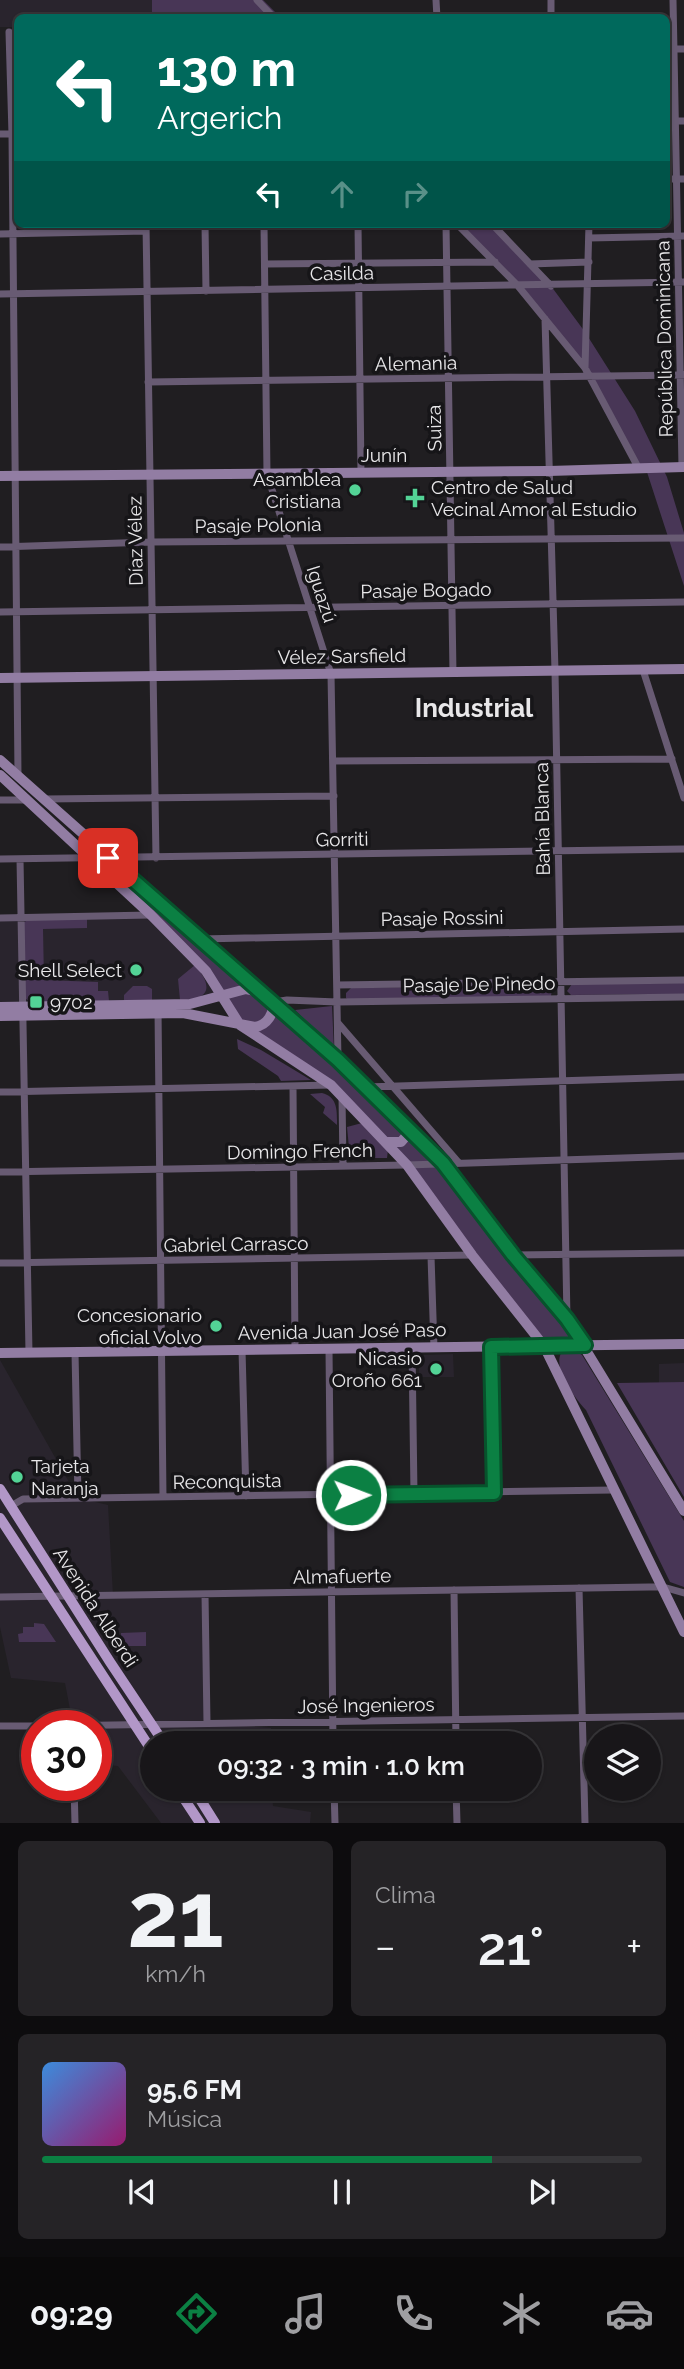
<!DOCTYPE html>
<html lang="es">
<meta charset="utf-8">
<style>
body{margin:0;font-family:Raleway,sans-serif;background:#252326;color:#f1f3f6;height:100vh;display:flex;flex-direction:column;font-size:26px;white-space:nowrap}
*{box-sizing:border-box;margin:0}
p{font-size:23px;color:#9f9fa2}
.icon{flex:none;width:38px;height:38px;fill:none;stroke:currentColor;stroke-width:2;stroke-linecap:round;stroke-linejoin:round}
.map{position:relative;height:1823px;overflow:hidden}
.panel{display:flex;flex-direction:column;gap:18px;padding:18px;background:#0d0c0e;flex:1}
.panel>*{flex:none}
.banner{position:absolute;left:14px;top:14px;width:656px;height:214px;border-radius:10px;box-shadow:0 2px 5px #0004,0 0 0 2px #363538;background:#00695c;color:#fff;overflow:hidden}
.buttons{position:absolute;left:584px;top:1724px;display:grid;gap:14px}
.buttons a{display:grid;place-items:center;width:77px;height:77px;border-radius:50%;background:#181619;box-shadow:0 2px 5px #0004,0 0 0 2px #363538;font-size:35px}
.speed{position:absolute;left:21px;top:1710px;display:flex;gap:14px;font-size:35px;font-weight:700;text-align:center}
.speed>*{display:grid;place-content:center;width:91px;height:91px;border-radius:50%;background:#181619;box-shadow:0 2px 5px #0004,0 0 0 2px #363538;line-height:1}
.speed .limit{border:10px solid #d22;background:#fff;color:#111}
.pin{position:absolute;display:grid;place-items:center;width:60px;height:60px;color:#fff;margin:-30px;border-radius:14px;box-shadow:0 4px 10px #0006}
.me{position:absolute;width:77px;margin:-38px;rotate:89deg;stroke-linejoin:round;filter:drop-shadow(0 0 5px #0008)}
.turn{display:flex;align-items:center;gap:24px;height:147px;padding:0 28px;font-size:32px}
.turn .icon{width:91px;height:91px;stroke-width:2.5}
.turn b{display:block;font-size:49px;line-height:60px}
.lanes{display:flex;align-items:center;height:66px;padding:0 28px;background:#0003;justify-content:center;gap:35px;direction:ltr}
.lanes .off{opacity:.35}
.big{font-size:52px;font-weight:600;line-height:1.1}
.panel .tile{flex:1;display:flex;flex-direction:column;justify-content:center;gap:10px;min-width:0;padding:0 24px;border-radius:10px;background:#252326}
.panel .dial{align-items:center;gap:0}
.dial b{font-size:91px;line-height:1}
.song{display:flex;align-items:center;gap:21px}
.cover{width:84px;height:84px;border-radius:10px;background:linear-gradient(135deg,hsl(210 70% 55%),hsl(320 70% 35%))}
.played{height:7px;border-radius:4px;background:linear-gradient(90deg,#0b8043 75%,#363538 75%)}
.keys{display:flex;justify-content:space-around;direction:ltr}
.heat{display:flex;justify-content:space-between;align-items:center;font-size:38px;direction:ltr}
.panel .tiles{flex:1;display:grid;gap:18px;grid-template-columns:1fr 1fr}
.tile:last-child{grid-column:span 2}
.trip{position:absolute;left:140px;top:1731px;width:402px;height:70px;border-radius:35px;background:#181619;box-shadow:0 2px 5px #0004,0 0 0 2px #363538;font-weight:600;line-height:70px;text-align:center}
.tab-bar{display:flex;height:112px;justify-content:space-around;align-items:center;background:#0a090a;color:#9f9fa2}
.tab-bar .icon{width:49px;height:49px}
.tab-bar .current{color:#0b8043}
.tab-bar b{font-size:32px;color:#f1f3f6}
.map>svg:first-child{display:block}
</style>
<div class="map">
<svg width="684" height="1823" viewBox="0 0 684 1823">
<rect width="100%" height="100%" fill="#201e21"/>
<path fill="#29242d" d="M0,0H152V17L18,18L17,27H0Z
M151,915L222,996L208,1001L0,1007V918Z
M453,1354L454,1377H419V1360L423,1355Z
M0,1360L78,1498L108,1505L113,1595L205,1594L207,1723L271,1728L272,1743H152V1788L272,1789L273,1806L311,1812L310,1823H161L118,1766L96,1764V1726L73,1725L65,1683L11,1678L0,1627Z
M684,1363V1382L659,1383V1364Z"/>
<path fill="#483656" d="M152,0H263L280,17H152Z
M457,224H492L551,286L585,332L635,411L667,477L684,533V586L646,469H639L590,376L545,319Z
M108,858L200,939L443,1163L585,1345L544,1346L407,1165L342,1096L252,1034L217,987L91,859Z
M87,918V928L43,929L44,980L98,982V991H108L109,1001L30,1002L25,998L23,923L29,919Z
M195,965C213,986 211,1000 180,1000L178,979Z
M684,983V994L571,995L567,991L572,984Z
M546,985L552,989L551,996L348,1000L346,998V993L351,988Z
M133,986H147L152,989V1000L124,1001V995Z
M332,1006L334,1049L295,1010Z
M237,1039L261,1050L311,1080L281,1081L278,1076L238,1049Z
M322,1093C338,1097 337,1111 337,1125L323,1113L325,1107L310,1094Z
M362,1123L388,1150L387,1158H350L347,1127Z
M561,1353H579L582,1355L684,1521V1587L670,1582L586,1410C575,1398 553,1370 561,1353Z
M684,1382V1497L617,1383Z
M34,1623L44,1624L56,1642H19L18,1634L23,1633V1627H34Z
M146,1632V1646H121V1633Z"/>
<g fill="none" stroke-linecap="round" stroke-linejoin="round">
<path stroke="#685b73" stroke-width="7" d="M257,0L274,18
M436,0L437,18
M551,0V18
M673,0L682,467
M9,32L12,134L18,776
M667,49H684
M667,121H684
M0,134H18
M667,179H684
M146,224L156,858
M205,224L206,291
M264,224L267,474L331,674L338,1060
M358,224L361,473
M446,224L453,673
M457,224L518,286L585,368L639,469
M492,224L551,286
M0,234L146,231
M589,238L684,236
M265,264L495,262
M530,264L589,262
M0,294L684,282
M545,319L555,671L567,1319
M585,368L589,224
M148,382L684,375
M0,547L151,542L684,538
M0,612L684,602
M643,670L684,798
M333,761L672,759
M44,799L334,796
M0,800H27
M0,859L684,849
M20,859L29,1353
M0,918L150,915
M201,939L684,929
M337,985L684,980
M274,1002L287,1000L337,1002L684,997
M158,1009L163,1497
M338,1023L459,1163
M293,1086L295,1350
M366,1087L684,1077
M0,1092L331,1085
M342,1096L343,1166
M0,1172L407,1165L684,1156
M513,1255L684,1253
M431,1256L434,1348
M0,1263L472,1255
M491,1347L494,1493
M412,1348L414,1494
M329,1349L333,1743
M242,1350L246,1496
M75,1352L78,1498
M11,1506L23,1499L613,1490
M579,1588L585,1823
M454,1590L456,1743
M205,1594L207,1723
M0,1597L649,1587H663L684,1593
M0,1726H37
M49,1726L684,1716
M74,1785L75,1823
M334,1788L335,1823
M456,1788L457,1823"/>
<path stroke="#927da3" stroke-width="10" d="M0,476L549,471L684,467
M0,678L684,669
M0,760L338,1060L443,1163L513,1255L567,1319L684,1511
M0,775L151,915L206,971L240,1025L331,1085L407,1165L472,1255L544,1346L684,1632
M0,1007L190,1004L246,989L260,992
M0,1016L183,1013L255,1027C268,1025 273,1014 274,1002
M386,1142H401L407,1135L408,1131
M0,1353L684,1344"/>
<path stroke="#b297c8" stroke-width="10" d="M0,1489L110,1662L164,1743
M0,1518L152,1751
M177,1788L200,1823
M193,1788L215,1823"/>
</g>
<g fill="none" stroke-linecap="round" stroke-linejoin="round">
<g stroke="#07532c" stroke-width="18">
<path id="route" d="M108,858L338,1060L443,1163L513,1255L567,1319L585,1345L491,1347L494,1493L351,1495"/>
</g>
<use href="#route" stroke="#0b8043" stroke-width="12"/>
</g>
<g fill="#53d396" stroke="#161518" stroke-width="2.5">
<circle cx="355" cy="490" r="7"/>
<path d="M411.5 487.5h7v7h7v7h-7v7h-7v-7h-7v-7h7z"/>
<circle cx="136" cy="970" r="7"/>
<rect x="29" y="995" width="14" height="14" rx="3.5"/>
<circle cx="216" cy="1326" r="7"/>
<circle cx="436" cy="1369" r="7"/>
<circle cx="17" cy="1477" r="7"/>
</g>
<g text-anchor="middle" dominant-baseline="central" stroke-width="7" stroke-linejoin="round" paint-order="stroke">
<g font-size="19" fill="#e8e7e9" stroke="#161518">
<text transform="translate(342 273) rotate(-1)">Casilda</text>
<text transform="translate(664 339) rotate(-91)">República Dominicana</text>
<text transform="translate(416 363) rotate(-1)">Alemania</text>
<text transform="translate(434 428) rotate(-91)">Suiza</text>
<text x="384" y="455">Junín</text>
<text transform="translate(258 525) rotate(-1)">Pasaje Polonia</text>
<text transform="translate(135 541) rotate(-91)">Díaz Vélez</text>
<text transform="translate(426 590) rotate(-1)">Pasaje Bogado</text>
<text transform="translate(322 594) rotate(72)">Iguazú</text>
<text transform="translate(342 656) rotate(-1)">Vélez Sarsfield</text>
<text transform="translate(542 819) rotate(-91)">Bahía Blanca</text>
<text transform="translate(342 839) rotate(-1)">Gorriti</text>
<text transform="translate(442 918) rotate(-1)">Pasaje Rossini</text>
<text transform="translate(479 984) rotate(-1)">Pasaje De Pinedo</text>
<text transform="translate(300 1151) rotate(-1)">Domingo French</text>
<text transform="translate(236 1244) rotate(-1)">Gabriel Carrasco</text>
<text transform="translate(342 1331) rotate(-1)">Avenida Juan José Paso</text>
<text transform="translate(227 1481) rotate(-1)">Reconquista</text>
<text transform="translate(342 1576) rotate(-1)">Almafuerte</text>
<text transform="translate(96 1607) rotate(57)">Avenida Alberdi</text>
<text transform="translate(366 1705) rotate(-1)">José Ingenieros</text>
</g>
<g font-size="19" fill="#e8e7e9" stroke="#161518" text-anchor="end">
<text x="341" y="479">Asamblea<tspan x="341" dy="22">Cristiana</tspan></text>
<text x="431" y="487" text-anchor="start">Centro de Salud<tspan x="431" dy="22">Vecinal Amor al Estudio</tspan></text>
<text x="122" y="970">Shell Select</text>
<text x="50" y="1002" text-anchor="start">9702</text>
<text x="202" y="1315">Concesionario<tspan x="202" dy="22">oficial Volvo</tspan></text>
<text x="422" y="1358">Nicasio<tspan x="422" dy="22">Oroño 661</tspan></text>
<text x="31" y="1466" text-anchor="start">Tarjeta<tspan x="31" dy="22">Naranja</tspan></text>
</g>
<g font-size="26" font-weight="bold" fill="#e8e7e9" stroke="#161518">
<text x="474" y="708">Industrial</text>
</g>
</g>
</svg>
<div class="buttons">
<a><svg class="icon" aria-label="layers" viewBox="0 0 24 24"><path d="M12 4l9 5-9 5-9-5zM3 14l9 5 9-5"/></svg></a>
</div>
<div class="speed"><div class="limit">30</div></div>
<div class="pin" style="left:108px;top:858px;background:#d93025"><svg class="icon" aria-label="arrive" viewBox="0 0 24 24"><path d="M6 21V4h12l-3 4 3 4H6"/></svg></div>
<svg class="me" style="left:351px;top:1495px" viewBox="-20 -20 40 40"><circle r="17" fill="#0b8043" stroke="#fff" stroke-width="3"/><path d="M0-11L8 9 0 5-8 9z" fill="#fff"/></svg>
<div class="trip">09:32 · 3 min · 1.0 km</div>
<div class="banner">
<div class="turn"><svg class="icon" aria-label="left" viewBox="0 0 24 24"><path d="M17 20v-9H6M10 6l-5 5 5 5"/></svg><div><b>130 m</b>Argerich</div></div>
<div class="lanes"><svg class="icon" aria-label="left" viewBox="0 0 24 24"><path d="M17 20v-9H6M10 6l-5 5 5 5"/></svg><svg class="icon off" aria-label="ahead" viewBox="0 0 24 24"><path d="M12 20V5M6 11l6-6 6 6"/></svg><svg class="icon off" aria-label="right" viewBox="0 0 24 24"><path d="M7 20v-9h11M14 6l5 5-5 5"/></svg></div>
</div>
</div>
<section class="panel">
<div class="tiles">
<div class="tile dial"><b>21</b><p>km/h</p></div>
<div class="tile"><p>Clima</p>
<div class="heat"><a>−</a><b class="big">21°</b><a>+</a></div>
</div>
<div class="tile">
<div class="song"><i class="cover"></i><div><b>95.6 FM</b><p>Música</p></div></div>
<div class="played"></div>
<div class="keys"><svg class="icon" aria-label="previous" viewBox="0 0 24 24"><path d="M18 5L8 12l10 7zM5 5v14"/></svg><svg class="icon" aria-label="pause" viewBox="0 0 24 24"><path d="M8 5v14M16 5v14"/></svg><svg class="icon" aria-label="next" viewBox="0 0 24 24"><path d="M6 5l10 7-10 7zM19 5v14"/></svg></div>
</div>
</div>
</section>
<nav class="tab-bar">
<b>09:29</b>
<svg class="icon current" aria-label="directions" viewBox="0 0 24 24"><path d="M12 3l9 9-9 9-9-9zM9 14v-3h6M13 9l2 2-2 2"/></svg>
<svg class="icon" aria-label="music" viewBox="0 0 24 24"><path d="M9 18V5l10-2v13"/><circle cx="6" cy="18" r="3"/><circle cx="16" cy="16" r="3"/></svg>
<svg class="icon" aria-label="phone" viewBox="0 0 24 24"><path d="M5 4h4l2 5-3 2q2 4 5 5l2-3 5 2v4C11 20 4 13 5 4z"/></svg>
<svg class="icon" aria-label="climate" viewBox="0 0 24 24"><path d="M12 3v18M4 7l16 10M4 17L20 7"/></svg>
<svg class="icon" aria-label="car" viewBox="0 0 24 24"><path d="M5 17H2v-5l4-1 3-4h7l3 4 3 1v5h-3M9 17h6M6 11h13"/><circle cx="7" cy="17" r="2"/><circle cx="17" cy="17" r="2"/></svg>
</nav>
